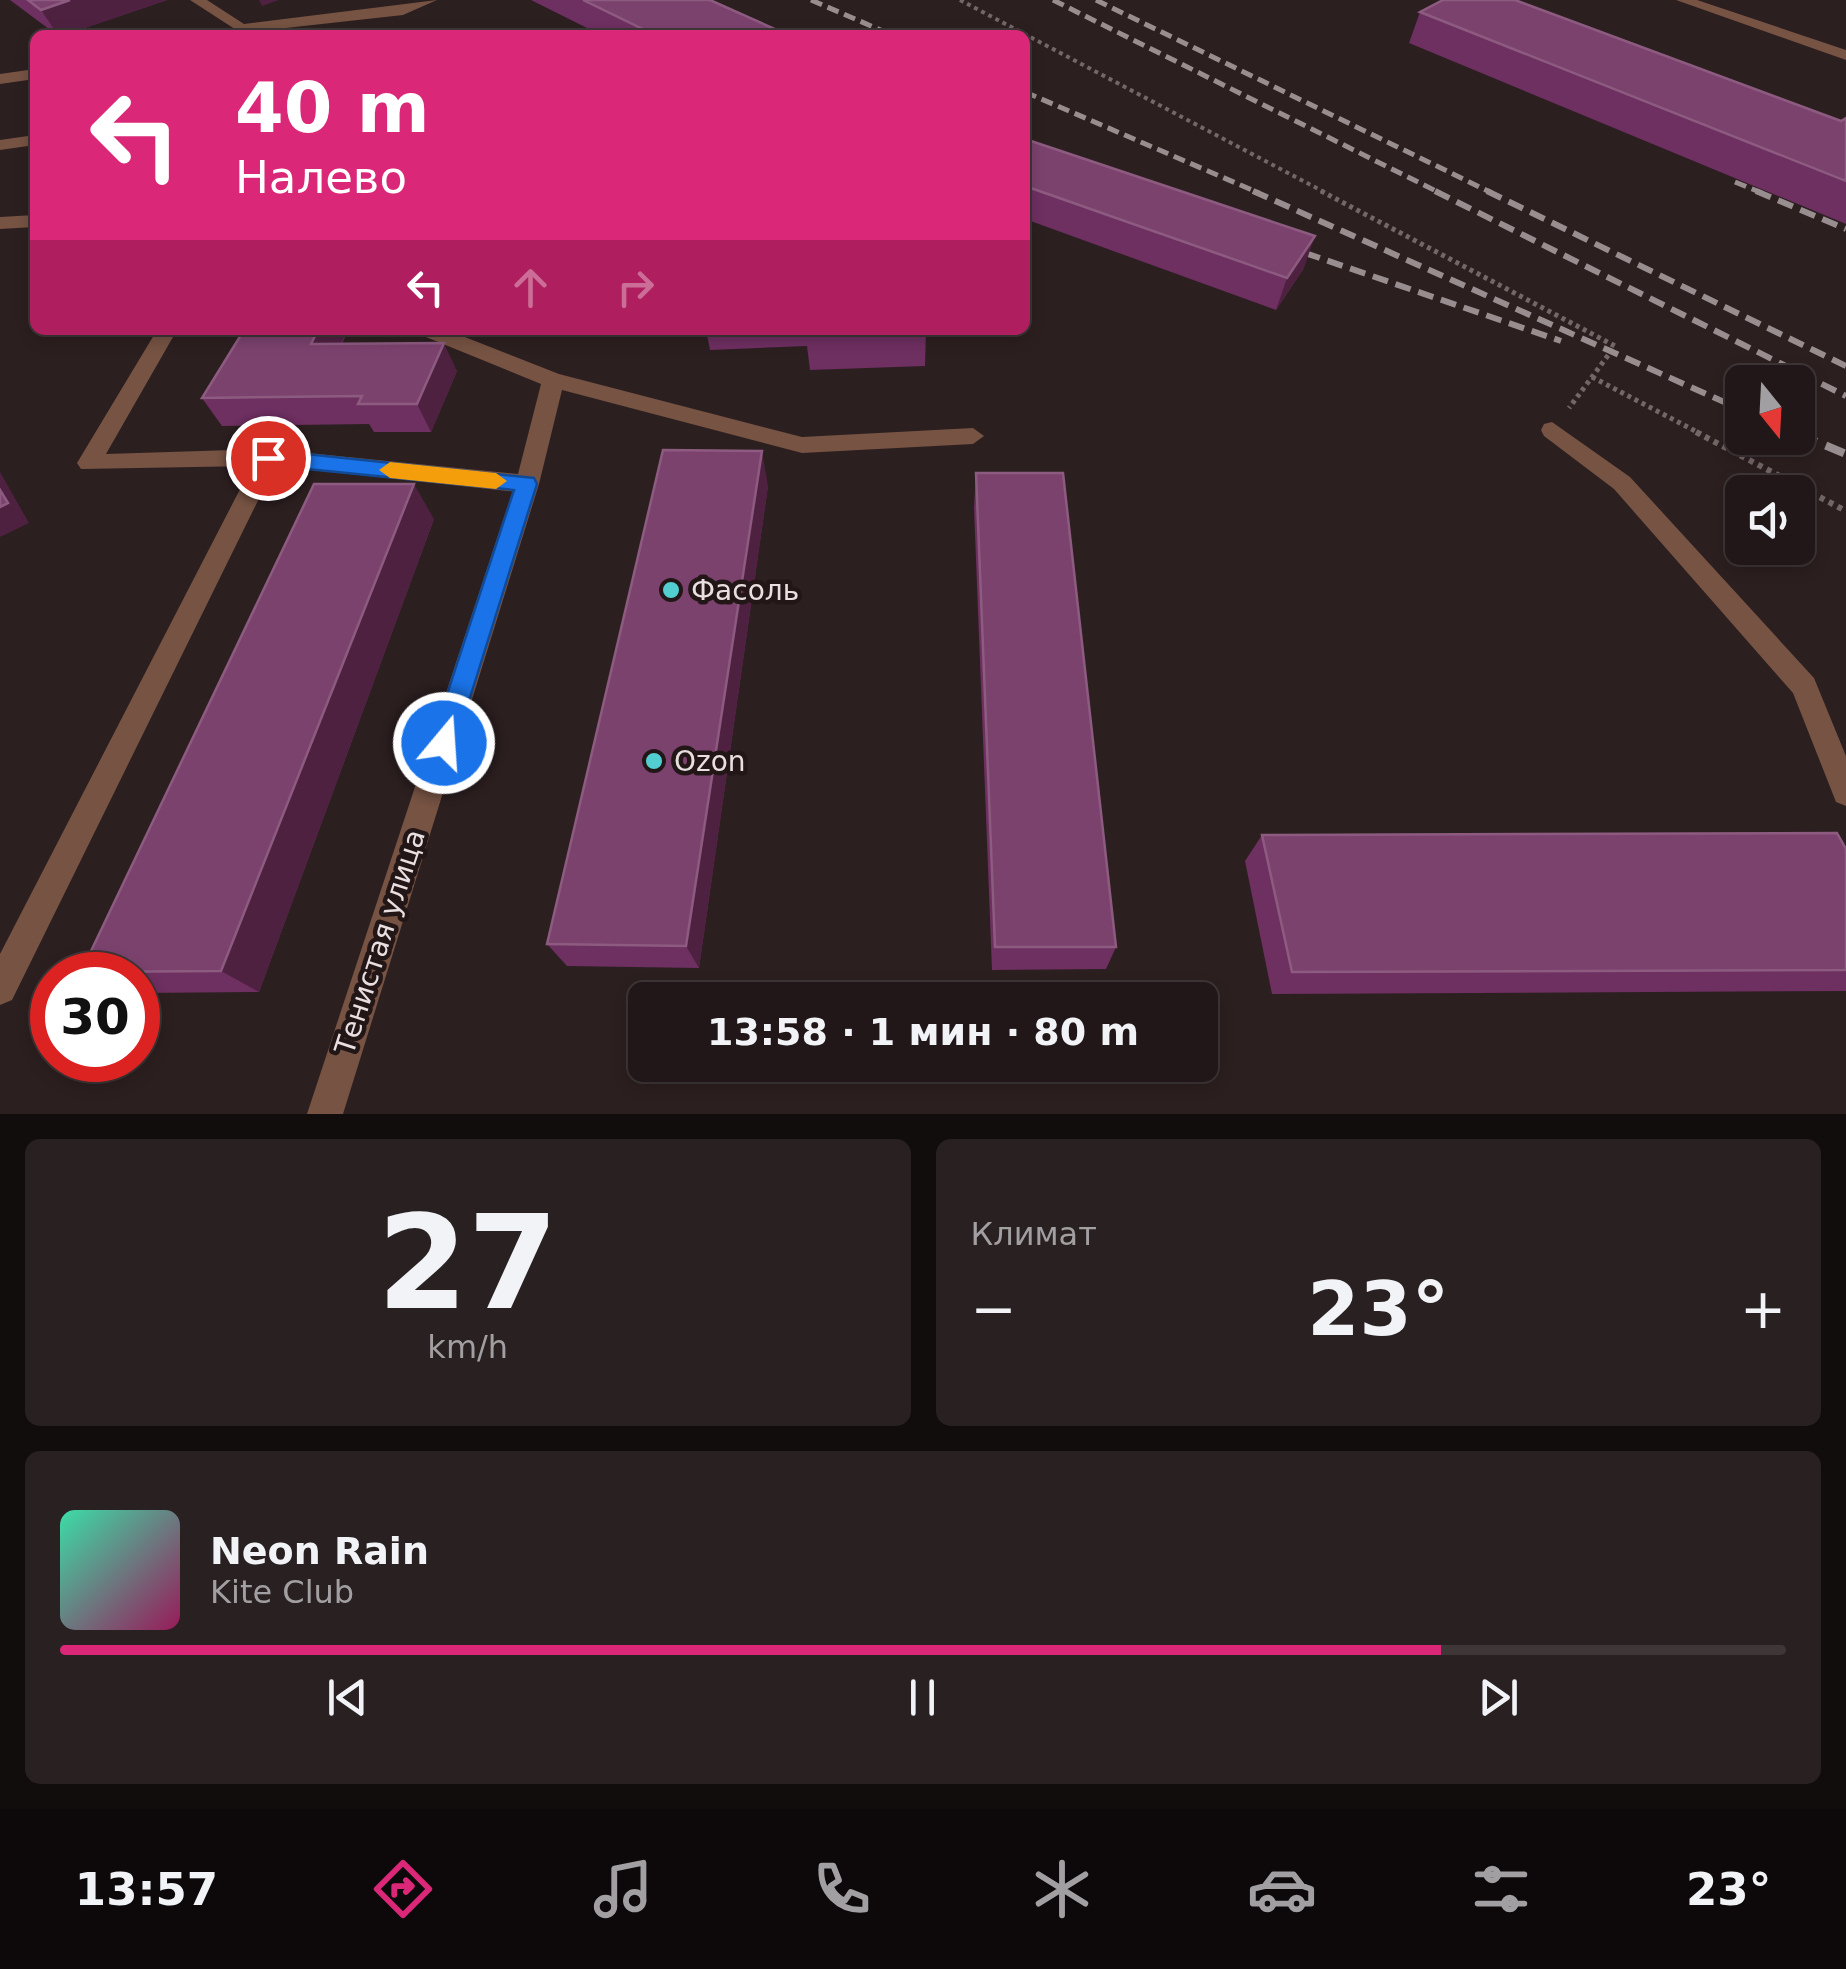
<!DOCTYPE html>
<html lang="ru">
<meta charset="utf-8">
<style>
body{margin:0;font-family:"DejaVu Sans",sans-serif;background:#292021;color:#f1f3f6;height:100vh;display:flex;flex-direction:column;font-size:38px;white-space:nowrap}
*{box-sizing:border-box;margin:0}
p{font-size:32px;color:#a29fa2}
.icon{flex:none;width:55px;height:55px;fill:none;stroke:currentColor;stroke-width:2;stroke-linecap:round;stroke-linejoin:round}
.map{position:relative;height:1114px;overflow:hidden}
.details{display:flex;flex-direction:column;gap:25px;padding:25px;background:#120d0d;flex:1}
.details>*{flex:none}
.top-card{position:absolute;left:30px;top:30px;width:1000px;height:305px;border-radius:15px;box-shadow:0 5px 15px #0003,0 0 0 2px #3e3637;background:#db2777;color:#fff;overflow:hidden}
.needle{width:65px;rotate:162deg}
.controls{position:absolute;left:1725px;top:365px;display:grid;gap:20px}
.controls a{display:grid;place-items:center;width:90px;height:90px;border-radius:15px;background:#211718;box-shadow:0 5px 15px #0003,0 0 0 2px #3e3637;font-size:50px}
.speed{position:absolute;left:30px;top:952px;display:flex;gap:20px;font-size:50px;font-weight:700;text-align:center}
.speed>*{display:grid;place-content:center;width:130px;height:130px;border-radius:50%;background:#211718;box-shadow:0 5px 15px #0003,0 0 0 2px #3e3637;line-height:1}
.speed .limit{border:15px solid #d22;background:#fff;color:#111}
.pin{position:absolute;display:grid;place-items:center;width:85px;height:85px;color:#fff;margin:-42px;border:5px solid #fff;border-radius:50%;box-shadow:0 2px 10px #0007}
.me{position:absolute;width:110px;margin:-55px;rotate:18deg;stroke-linejoin:round;filter:drop-shadow(0 0 8px #0008)}
.turn{display:flex;align-items:center;gap:35px;height:210px;padding:0 40px;font-size:45px}
.turn .icon{width:130px;height:130px;stroke-width:2.5}
.turn b{display:block;font-size:70px;line-height:85px}
.lanes{display:flex;align-items:center;height:95px;padding:0 40px;background:#0003;justify-content:center;gap:50px;direction:ltr}
.lanes .off{opacity:.35}
.big{font-size:75px;font-weight:700;line-height:1.1}
.details .tile{flex:1;display:flex;flex-direction:column;justify-content:center;gap:15px;min-width:0;padding:0 35px;border-radius:15px;background:#292021}
.details .dial{align-items:center;gap:0}
.dial b{font-size:130px;line-height:1}
.song{display:flex;align-items:center;gap:30px}
.cover{width:120px;height:120px;border-radius:15px;background:linear-gradient(135deg,hsl(160 70% 55%),hsl(330 70% 35%))}
.played{height:10px;border-radius:5px;background:linear-gradient(90deg,#db2777 80%,#3e3637 80%)}
.keys{display:flex;justify-content:space-around;direction:ltr}
.heat{display:flex;justify-content:space-between;align-items:center;font-size:55px;direction:ltr}
.details .tiles{flex:1;display:grid;gap:25px;grid-template-columns:1fr 1fr}
.tile:last-child{grid-column:span 2}
.trip{position:absolute;left:628px;top:982px;width:590px;height:100px;border-radius:15px;background:#211718;box-shadow:0 5px 15px #0003,0 0 0 2px #3e3637;font-weight:700;line-height:100px;text-align:center}
.tabs{display:flex;height:160px;justify-content:space-around;align-items:center;background:#0d090a;color:#a29fa2}
.tabs .icon{width:70px;height:70px}
.tabs .current{color:#db2777}
.tabs b{font-size:45px;color:#f1f3f6}
.map>svg:first-child{display:block}
</style>
<div class="map">
<svg width="1846" height="1114" viewBox="0 0 1846 1114">
<rect width="100%" height="100%" fill="#2c1f20"/>
<g fill="none" stroke-linecap="round" stroke-linejoin="round">
<path stroke="#736768" stroke-width="4" stroke-dasharray="4 4" stroke-linecap="butt" d="M960,0L1326,193"/>
<path stroke="#736768" stroke-width="5" stroke-dasharray="4 4" stroke-linecap="butt" d="M1321,191L1615,346L1569,408
M1592,377L1701,434"/>
<path stroke="#736768" stroke-width="6" stroke-dasharray="5 5" stroke-linecap="butt" d="M1696,432L1846,511"/>
<path fill="#765343" fill-rule="evenodd" d="M190,0H207L244,24L437,0L403,15L241,33Z
M35,69V79L0,84V74Z
M35,135V145L0,150V140Z
M35,215V227L0,229V217Z
M157,330H177L106,454L268,449L518,474L541,384L421,335L418,330H447L559,374L802,437L973,428L984,436L973,444L802,453L562,390L539,484L527,493L275,466L12,1000L0,1005V954L252,466L81,469L77,463Z
M1552,422L1630,477L1814,678L1846,756V806L1836,802L1793,693L1614,489L1544,436L1541,430L1544,424Z"/>
<path fill="#765343" fill-rule="evenodd" d="M1676,0H1697L1846,50V60Z
M527,475L539,484L343,1114H307L515,484Z"/>
<path stroke="#998e8f" stroke-width="5" stroke-dasharray="12 6" stroke-linecap="butt" d="M811,0L892,35
M1053,0L1440,193
M1096,0L1492,193
M1025,92L1259,193
M1735,182L1762,193"/>
<path stroke="#998e8f" stroke-width="6" stroke-dasharray="16 8" stroke-linecap="butt" d="M1253,191L1742,410
M1435,191L1846,396
M1487,191L1846,366
M1756,191L1846,229
M1282,245L1561,341"/>
<path stroke="#998e8f" stroke-width="8" stroke-dasharray="20 10" stroke-linecap="butt" d="M1798,434L1846,454"/>
</g>
<path fill="#6e2f61" d="M10,0H167L64,35H57Z
M531,0H710L788,35H601Z
M1420,12L1841,121L1846,118V224L1409,43Z
M1025,139L1304,268L1276,310L1025,219Z
M348,330L342,344L457,371L431,432H374L369,424L222,426L202,398Z
M706,330H926L925,366L810,370L807,346L710,350Z
M976,473L1116,947L1106,969L992,970L974,508Z
M768,486L699,968L567,966L547,944Z
M434,519L259,992L138,993V975H87L81,972Z
M1262,835L1846,849V991L1272,994L1245,861Z"/>
<path fill="#4e2141" d="M70,0H167L64,35H58L41,10Z
M259,0H279L262,6Z
M1315,236L1304,268L1276,310L1287,278Z
M318,330H348L327,371L311,344Z
M444,343L457,371L431,432L417,404Z
M762,451L768,486L699,968L686,946Z
M0,472L29,523L0,537Z
M414,484L434,519L259,992L221,971Z"/>
<path fill="#7b426e" stroke="#8d5b80" stroke-width="2.5" d="M28,0H70L41,10Z
M583,0H710L788,35H655Z
M1443,0H1515L1841,121L1846,118V181L1420,12Z
M1025,139L1315,236L1287,278L1025,186Z
M244,330H318L311,344L444,343L417,404H358L362,396L202,398Z
M663,450L762,451L686,946L547,944Z
M976,473H1063L1116,947H995Z
M314,484H414L221,971L81,972Z
M0,490L8,503L0,507Z
M1837,833L1846,849V970L1292,972L1262,835Z"/>
<path fill="#1a73e8" stroke="#114b97" stroke-width="2.5" d="M268,450L534,478L537,484L453,752L444,755L435,752L431,743L514,490L268,465L257,458Z"/>
<path fill="#f59e0b" d="M390,462L496,473L507,481L496,489L390,478L379,470Z"/>
<g fill="#52cdd0" stroke="#221617" stroke-width="4">
<circle cx="671" cy="590" r="10"/>
<circle cx="654" cy="761" r="10"/>
</g>
<g text-anchor="middle" dominant-baseline="central" stroke-width="9" stroke-linejoin="round" paint-order="stroke">
<g font-size="28" fill="#e9dfe0" stroke="#221617" text-anchor="start">
<text x="691" y="590">Фасоль</text>
<text x="674" y="761">Ozon</text>
</g>
<g font-size="28" fill="#e9dfe0" stroke="#221617">
<text transform="translate(380 942) rotate(-72)">Тенистая улица</text>
</g>
</g>
</svg>
<div class="controls">
<a><svg class="needle" viewBox="-14 -14 28 28"><path d="M0-13l5 13h-10z" fill="#e53935"/><path d="M0 13l5-13h-10z" fill="#a29fa2"/></svg></a>
<a><svg class="icon" aria-label="sound" viewBox="0 0 24 24"><path d="M4 9h4l5-4v14l-5-4H4zM17 9q2 3 0 6"/></svg></a>
</div>
<div class="speed"><div class="limit">30</div></div>
<div class="pin" style="left:268px;top:458px;background:#d93025"><svg class="icon" aria-label="arrive" viewBox="0 0 24 24"><path d="M6 21V4h12l-3 4 3 4H6"/></svg></div>
<svg class="me" style="left:444px;top:743px" viewBox="-20 -20 40 40"><circle r="17" fill="#1a73e8" stroke="#fff" stroke-width="3"/><path d="M0-11L8 9 0 5-8 9z" fill="#fff"/></svg>
<div class="trip">13:58 · 1 мин · 80 m</div>
<div class="top-card">
<div class="turn"><svg class="icon" aria-label="left" viewBox="0 0 24 24"><path d="M17 20v-9H6M10 6l-5 5 5 5"/></svg><div><b>40 m</b>Налево</div></div>
<div class="lanes"><svg class="icon" aria-label="left" viewBox="0 0 24 24"><path d="M17 20v-9H6M10 6l-5 5 5 5"/></svg><svg class="icon off" aria-label="ahead" viewBox="0 0 24 24"><path d="M12 20V5M6 11l6-6 6 6"/></svg><svg class="icon off" aria-label="right" viewBox="0 0 24 24"><path d="M7 20v-9h11M14 6l5 5-5 5"/></svg></div>
</div>
</div>
<section class="details">
<div class="tiles">
<div class="tile dial"><b>27</b><p>km/h</p></div>
<div class="tile"><p>Климат</p>
<div class="heat"><a>−</a><b class="big">23°</b><a>+</a></div>
</div>
<div class="tile">
<div class="song"><i class="cover"></i><div><b>Neon Rain</b><p>Kite Club</p></div></div>
<div class="played"></div>
<div class="keys"><svg class="icon" aria-label="previous" viewBox="0 0 24 24"><path d="M18 5L8 12l10 7zM5 5v14"/></svg><svg class="icon" aria-label="pause" viewBox="0 0 24 24"><path d="M8 5v14M16 5v14"/></svg><svg class="icon" aria-label="next" viewBox="0 0 24 24"><path d="M6 5l10 7-10 7zM19 5v14"/></svg></div>
</div>
</div>
</section>
<nav class="tabs">
<b>13:57</b>
<svg class="icon current" aria-label="directions" viewBox="0 0 24 24"><path d="M12 3l9 9-9 9-9-9zM9 14v-3h6M13 9l2 2-2 2"/></svg>
<svg class="icon" aria-label="music" viewBox="0 0 24 24"><path d="M9 18V5l10-2v13"/><circle cx="6" cy="18" r="3"/><circle cx="16" cy="16" r="3"/></svg>
<svg class="icon" aria-label="phone" viewBox="0 0 24 24"><path d="M5 4h4l2 5-3 2q2 4 5 5l2-3 5 2v4C11 20 4 13 5 4z"/></svg>
<svg class="icon" aria-label="climate" viewBox="0 0 24 24"><path d="M12 3v18M4 7l16 10M4 17L20 7"/></svg>
<svg class="icon" aria-label="car" viewBox="0 0 24 24"><path d="M5 17H2v-5l4-1 3-4h7l3 4 3 1v5h-3M9 17h6M6 11h13"/><circle cx="7" cy="17" r="2"/><circle cx="17" cy="17" r="2"/></svg>
<svg class="icon" aria-label="filters" viewBox="0 0 24 24"><path d="M4 7h16M4 17h16"/><circle cx="9" cy="7" r="2"/><circle cx="15" cy="17" r="2"/></svg>
<b>23°</b>
</nav>
